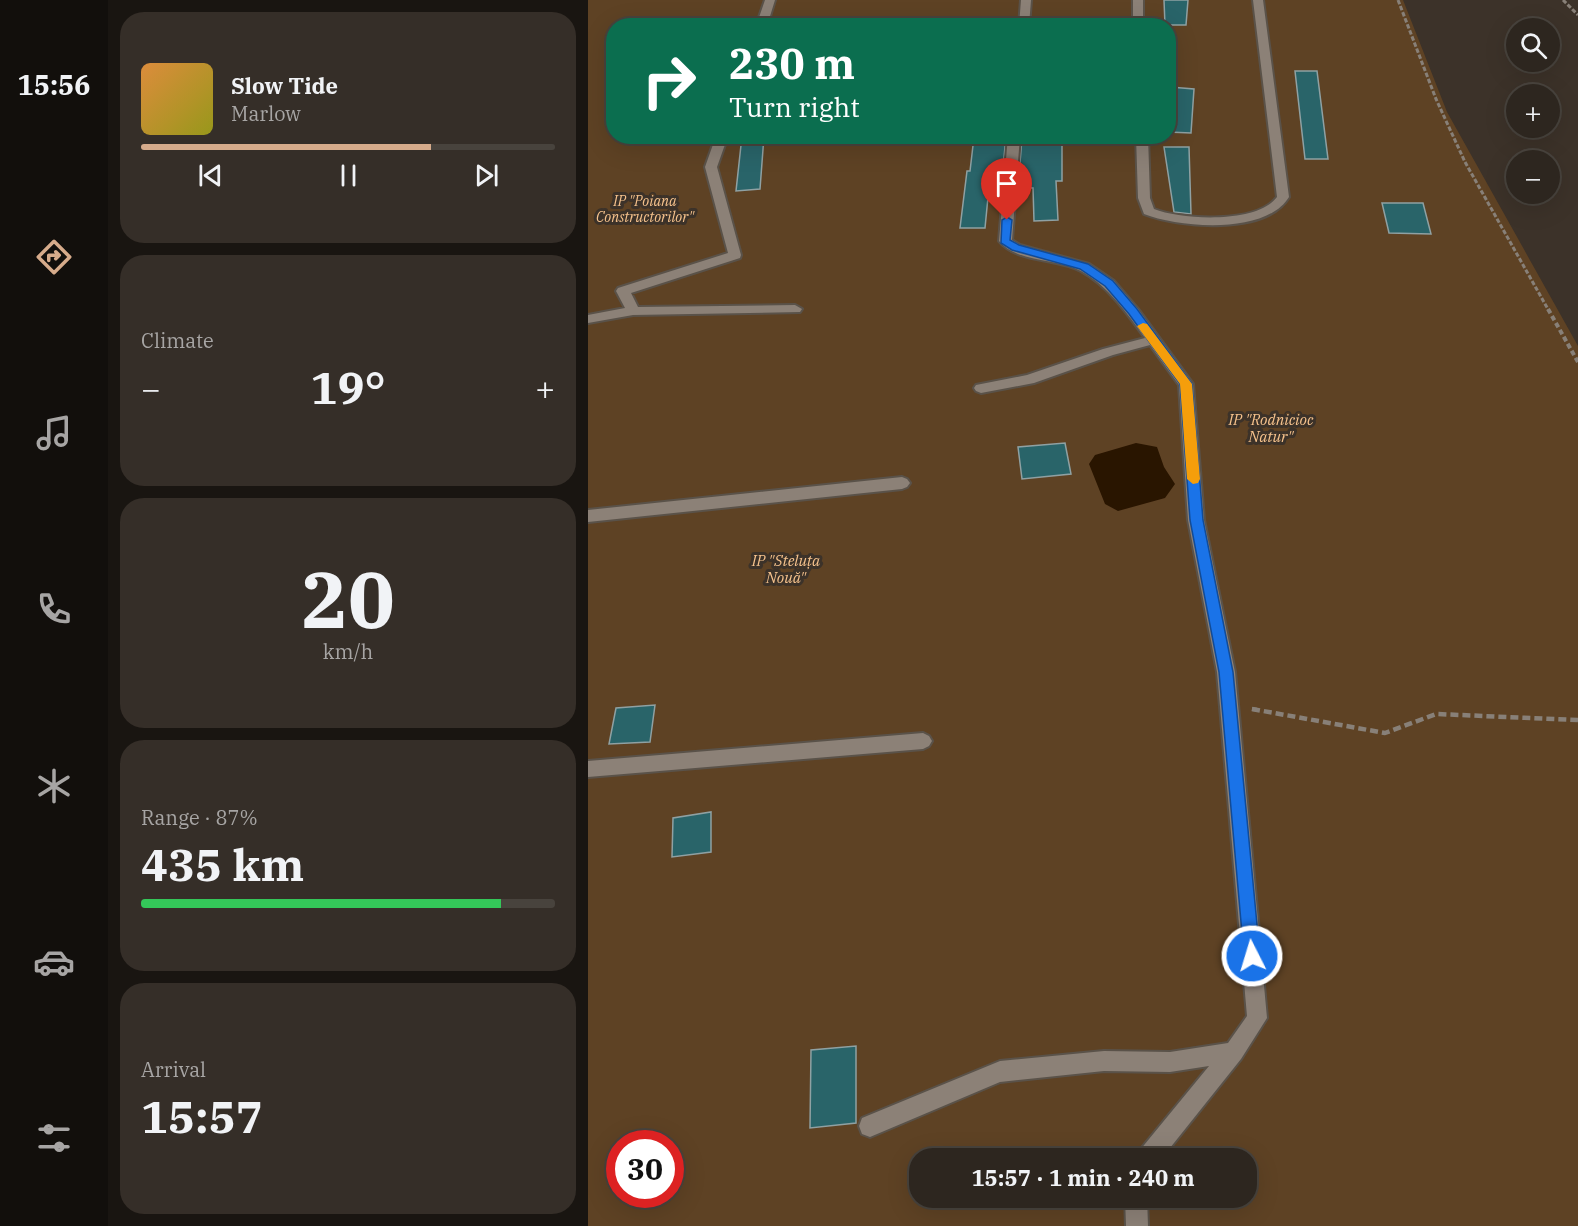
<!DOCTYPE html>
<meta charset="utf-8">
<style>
body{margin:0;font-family:"IBM Plex Serif",serif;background:#352e28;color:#f1f3f6;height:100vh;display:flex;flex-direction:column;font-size:22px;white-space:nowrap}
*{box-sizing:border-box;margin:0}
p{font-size:20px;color:#a7a5a4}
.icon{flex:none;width:33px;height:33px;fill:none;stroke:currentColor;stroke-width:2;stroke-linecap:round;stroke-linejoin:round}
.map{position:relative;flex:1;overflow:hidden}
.drawer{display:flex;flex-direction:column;gap:12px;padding:12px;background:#191511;width:480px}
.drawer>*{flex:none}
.banner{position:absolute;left:18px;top:18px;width:570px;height:126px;border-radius:24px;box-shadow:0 6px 24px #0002,0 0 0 2px #48433d;background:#0b6e4f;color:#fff;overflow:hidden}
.fabs{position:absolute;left:918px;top:18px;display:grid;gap:12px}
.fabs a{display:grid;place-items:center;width:54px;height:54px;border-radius:50%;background:#2d261f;box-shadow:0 6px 24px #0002,0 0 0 2px #48433d;font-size:30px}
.speed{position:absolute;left:18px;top:1130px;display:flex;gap:12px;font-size:30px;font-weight:700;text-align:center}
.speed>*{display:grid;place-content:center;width:78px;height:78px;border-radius:50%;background:#2d261f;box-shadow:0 6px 24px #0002,0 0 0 2px #48433d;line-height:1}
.speed .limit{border:9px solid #d22;background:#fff;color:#111}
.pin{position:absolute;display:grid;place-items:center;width:51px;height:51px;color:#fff;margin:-62px -26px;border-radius:50% 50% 50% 0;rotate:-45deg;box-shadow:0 0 6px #0007}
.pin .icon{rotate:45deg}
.me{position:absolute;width:66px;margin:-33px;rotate:355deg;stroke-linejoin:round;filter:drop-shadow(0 0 4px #0008)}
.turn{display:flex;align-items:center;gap:21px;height:126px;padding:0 24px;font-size:27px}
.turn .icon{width:78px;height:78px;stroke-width:2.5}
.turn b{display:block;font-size:42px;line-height:51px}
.big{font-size:45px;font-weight:700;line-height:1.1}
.drawer .widget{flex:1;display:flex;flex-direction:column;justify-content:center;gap:9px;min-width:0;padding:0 21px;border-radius:24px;background:#352e28}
.drawer .dial{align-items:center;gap:0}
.dial b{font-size:78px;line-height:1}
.song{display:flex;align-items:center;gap:18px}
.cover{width:72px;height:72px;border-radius:9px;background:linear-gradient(135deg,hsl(30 70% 55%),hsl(60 70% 35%))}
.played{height:6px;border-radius:3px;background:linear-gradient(90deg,#d6ab8b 70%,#48433d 70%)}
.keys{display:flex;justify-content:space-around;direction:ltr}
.heat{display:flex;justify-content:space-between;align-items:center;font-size:33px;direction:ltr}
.charge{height:9px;border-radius:4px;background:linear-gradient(90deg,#34c759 87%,#48433d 0)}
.trip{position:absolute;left:321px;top:1148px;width:348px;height:60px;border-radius:24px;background:#2d261f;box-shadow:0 6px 24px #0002,0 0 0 2px #48433d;font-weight:700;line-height:60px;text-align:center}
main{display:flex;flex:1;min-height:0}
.menu{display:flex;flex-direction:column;width:108px;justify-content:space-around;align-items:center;background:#120f0c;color:#a7a5a4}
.menu .icon{width:42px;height:42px}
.menu .selected{color:#d6ab8b}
.menu b{font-size:27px;color:#f1f3f6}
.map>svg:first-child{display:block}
</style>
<main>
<nav class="menu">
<b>15:56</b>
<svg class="icon selected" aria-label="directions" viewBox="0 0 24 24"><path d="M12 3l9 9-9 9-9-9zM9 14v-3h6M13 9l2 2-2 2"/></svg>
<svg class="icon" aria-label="music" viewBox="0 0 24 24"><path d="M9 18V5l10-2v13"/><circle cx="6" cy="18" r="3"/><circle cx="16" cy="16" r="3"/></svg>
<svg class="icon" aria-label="phone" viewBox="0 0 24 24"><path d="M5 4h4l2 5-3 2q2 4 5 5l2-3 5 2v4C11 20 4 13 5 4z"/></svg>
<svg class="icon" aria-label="climate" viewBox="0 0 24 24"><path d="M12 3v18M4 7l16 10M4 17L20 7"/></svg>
<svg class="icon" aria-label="car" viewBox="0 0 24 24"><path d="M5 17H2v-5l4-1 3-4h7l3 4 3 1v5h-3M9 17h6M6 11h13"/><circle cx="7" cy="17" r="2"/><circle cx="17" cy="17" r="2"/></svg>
<svg class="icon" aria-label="filters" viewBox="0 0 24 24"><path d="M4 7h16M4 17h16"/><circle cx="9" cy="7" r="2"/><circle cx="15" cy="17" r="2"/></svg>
</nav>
<section class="drawer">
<div class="widget">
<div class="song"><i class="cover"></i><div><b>Slow Tide</b><p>Marlow</p></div></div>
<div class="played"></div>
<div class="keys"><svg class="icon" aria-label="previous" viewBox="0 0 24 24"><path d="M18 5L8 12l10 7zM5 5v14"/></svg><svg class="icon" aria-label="pause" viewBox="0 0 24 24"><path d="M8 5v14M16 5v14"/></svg><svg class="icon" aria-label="next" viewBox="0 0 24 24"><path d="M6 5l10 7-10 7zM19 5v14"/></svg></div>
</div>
<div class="widget"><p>Climate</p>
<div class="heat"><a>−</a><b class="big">19°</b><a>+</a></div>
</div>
<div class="widget dial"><b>20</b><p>km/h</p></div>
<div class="widget"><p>Range · 87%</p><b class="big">435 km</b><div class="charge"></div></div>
<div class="widget"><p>Arrival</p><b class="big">15:57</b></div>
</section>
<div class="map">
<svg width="990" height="1226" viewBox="0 0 990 1226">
<rect width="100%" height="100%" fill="#3c3229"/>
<path fill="#5e4224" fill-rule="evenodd" d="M0,0H815L859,112L990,346V1226H0ZM26,26H580V136H26ZM32,1143H82V1194H32ZM332,1158H658V1197H332Z"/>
<path fill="#291500" d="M548,443L569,447L576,467L587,484L577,498L530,511L517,504L501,464L507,455Z"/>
<path fill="#296469" stroke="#8fa1a3" stroke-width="1.5" d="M576,0H600L598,25H577Z
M707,71H729L740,159H717Z
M582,87L606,89L603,133L580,132Z
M154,136H176L172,189L148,191Z
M386,137H418L413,187H401L397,228H372L379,171H382Z
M434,138H474V181H468L470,220L446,221L445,188L430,187Z
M576,147H601L603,214L586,212Z
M794,203H835L843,234L801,233Z
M477,443L483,474L434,479L430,447Z
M67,705L62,742L21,744L28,708Z
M123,812V852L84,857L85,818Z
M268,1046V1123L222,1128L223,1050Z"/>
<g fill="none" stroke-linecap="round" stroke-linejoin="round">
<g stroke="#5a5249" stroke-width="4">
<path id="minor" d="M177,0H187L179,26H168Z
M433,0H443L441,26H431Z
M545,0H555V26H545Z
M665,0H675L701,197C678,235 592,228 556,214L550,198L548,136H560L562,198L566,209C594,220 669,224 689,197Z
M128,136H140L129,167L153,255L152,258L43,293L50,307L207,305L214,309L212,312L45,315L0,323V315L37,308L28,291L30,288L140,253L117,167Z
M420,136H432L424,240L432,245L501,264L526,281L550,309L605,384L616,520L647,672L679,1018L653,1059L574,1158H549L552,1150L621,1066L582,1072L516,1071L412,1082L282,1137L274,1134L271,1126L274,1118L412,1061L516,1051L582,1052L640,1043L659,1016L629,672L600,520L591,385L562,345L525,355L446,383L393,393L388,391L386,388L388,385L439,375L515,349L557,338C539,313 520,286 493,271C469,258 429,263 411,241Z
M314,477L319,479L322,483L319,487L314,489L0,522V510Z
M335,733L341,736L344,741L341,746L335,749L0,777V761Z
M537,1197H559L560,1226H538Z"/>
</g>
<path stroke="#888078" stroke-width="3" stroke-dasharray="4.5 2" stroke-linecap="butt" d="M810,0L848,99L877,162L961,311
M975,0L990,15"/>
<path stroke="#888078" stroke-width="4" stroke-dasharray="5 3" stroke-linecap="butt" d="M960,309L990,362
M664,709L672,710"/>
<path stroke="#888078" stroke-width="4.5" stroke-dasharray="8 4" stroke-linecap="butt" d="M664,709L797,733L848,714L990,720"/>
<use href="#minor" fill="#8c8177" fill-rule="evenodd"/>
</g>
<path fill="#1a73e8" stroke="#114b97" stroke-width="1.5" d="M419,217L424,220L422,240L431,245L500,264L525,281L549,309L604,384L615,520L645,672L672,956L670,962L664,964L658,962L656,956L631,672L602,520L592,384L541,314L517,286L492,269L424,250L413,243L414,220Z"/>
<path fill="#f59e0b" d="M555,323L559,324L604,384L612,479L610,483L605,484L599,479L592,384L549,326Z"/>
<g text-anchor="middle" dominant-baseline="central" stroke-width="6" stroke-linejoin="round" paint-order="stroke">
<g font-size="14" font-style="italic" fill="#f7c38d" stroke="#3c3229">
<text x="57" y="201">IP "Poiana<tspan x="57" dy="16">Constructorilor"</tspan></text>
</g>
<g font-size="15" font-style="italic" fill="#f7c38d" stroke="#3c3229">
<text x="683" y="419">IP "Rodnicioc<tspan x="683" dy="17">Natur"</tspan></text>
<text x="198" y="560">IP "Steluța<tspan x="198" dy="17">Nouă"</tspan></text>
</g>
</g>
</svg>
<div class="fabs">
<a><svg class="icon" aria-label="search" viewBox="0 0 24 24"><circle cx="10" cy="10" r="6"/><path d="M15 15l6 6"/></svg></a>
<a>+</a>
<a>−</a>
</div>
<div class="speed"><div class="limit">30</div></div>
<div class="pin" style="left:419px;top:220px;background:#d93025"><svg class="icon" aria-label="arrive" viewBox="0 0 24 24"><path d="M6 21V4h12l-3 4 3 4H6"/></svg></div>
<svg class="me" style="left:664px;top:956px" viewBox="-20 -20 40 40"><circle r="17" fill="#1a73e8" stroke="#fff" stroke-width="3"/><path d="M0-11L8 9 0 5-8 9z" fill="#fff"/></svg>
<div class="trip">15:57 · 1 min · 240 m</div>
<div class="banner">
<div class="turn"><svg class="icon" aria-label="right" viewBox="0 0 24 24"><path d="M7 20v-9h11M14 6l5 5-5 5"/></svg><div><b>230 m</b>Turn right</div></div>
</div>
</div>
</main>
